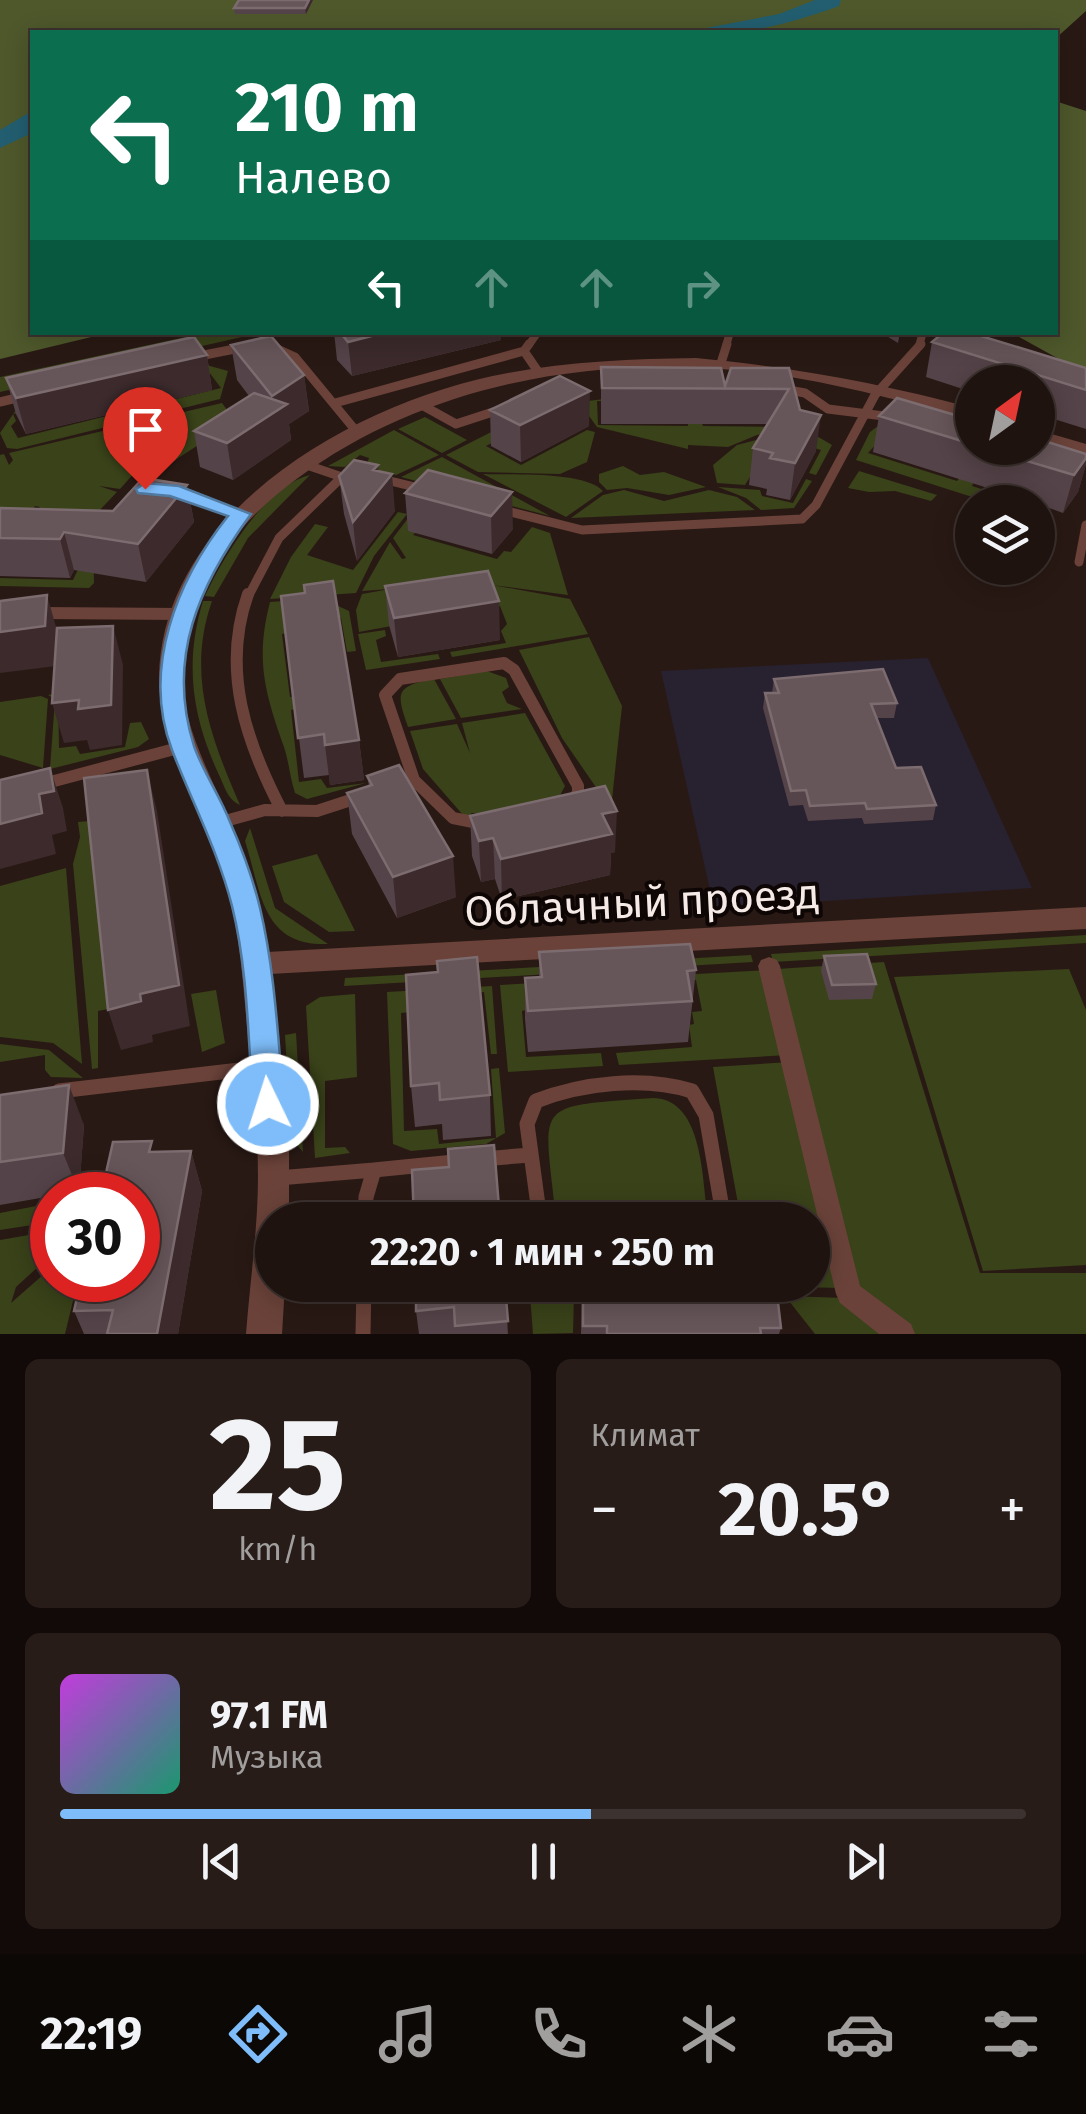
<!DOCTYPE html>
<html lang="ru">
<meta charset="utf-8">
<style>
body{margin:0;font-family:"Fira Sans",sans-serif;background:#271c18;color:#f1f3f6;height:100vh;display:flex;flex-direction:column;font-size:38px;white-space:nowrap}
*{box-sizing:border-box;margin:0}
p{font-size:32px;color:#a19e9e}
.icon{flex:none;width:55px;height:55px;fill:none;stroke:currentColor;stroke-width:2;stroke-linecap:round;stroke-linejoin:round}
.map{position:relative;height:1334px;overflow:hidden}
.sheet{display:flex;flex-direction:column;gap:25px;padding:25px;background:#110a08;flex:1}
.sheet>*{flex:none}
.guide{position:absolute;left:30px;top:30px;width:1028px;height:305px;border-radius:0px;box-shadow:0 5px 25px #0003,0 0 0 2px #3c322f;background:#0b6e4f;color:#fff;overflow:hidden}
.needle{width:65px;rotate:33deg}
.fabs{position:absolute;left:955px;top:365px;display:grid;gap:20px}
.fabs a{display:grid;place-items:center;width:100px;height:100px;border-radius:50%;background:#1f130f;box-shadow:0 5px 25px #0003,0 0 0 2px #3c322f;font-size:50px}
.speed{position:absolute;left:30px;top:1172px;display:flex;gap:20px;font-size:50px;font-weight:700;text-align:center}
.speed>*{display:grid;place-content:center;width:130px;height:130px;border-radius:50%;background:#1f130f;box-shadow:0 5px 25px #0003,0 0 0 2px #3c322f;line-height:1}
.speed .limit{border:15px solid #d22;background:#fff;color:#111}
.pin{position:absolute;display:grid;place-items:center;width:85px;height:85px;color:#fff;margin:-102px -42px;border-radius:50% 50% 50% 0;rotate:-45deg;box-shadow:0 0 10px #0007}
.pin .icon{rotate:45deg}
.me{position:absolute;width:110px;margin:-55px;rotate:356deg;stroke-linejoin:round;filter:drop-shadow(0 0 8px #0008)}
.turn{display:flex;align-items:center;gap:35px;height:210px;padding:0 40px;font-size:45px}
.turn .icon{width:130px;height:130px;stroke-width:2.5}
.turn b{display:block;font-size:70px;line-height:85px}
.lanes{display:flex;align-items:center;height:95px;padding:0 40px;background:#0003;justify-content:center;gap:50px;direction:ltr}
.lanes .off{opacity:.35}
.big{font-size:75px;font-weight:700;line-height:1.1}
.sheet .tile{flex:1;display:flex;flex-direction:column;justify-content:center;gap:15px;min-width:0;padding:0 35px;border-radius:15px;background:#271c18}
.sheet .dial{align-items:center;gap:0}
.dial b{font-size:130px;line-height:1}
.song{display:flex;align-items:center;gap:30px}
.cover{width:120px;height:120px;border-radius:15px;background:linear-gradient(135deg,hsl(290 70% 55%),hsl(160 70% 35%))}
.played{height:10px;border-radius:5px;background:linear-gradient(90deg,#7ebdf9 55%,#3c322f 55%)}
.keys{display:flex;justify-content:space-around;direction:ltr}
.heat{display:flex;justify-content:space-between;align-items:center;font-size:55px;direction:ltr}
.sheet .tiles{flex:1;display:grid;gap:25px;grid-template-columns:1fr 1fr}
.tile:last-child{grid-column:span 2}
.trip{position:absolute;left:255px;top:1202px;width:575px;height:100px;border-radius:50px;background:#1f130f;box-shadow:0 5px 25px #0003,0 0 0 2px #3c322f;font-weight:700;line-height:100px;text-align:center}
.tabs{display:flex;height:160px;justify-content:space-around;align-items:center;background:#0c0806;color:#a19e9e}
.tabs .icon{width:70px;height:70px}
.tabs .current{color:#7ebdf9}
.tabs b{font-size:45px;color:#f1f3f6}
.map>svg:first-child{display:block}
</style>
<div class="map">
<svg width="1086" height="1334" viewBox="0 0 1086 1334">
<rect width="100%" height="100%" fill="#291914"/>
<path fill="#282130" d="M928,658L1032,888L714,908L661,671Z"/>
<path fill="#394219" d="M204,333H259L0,392V377Z
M203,364L228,371L220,399L17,449L7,448L0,433L18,407L58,403L13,414L16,421L11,426L18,438L115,414L113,410L126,407L128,411L221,388Z
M622,397L621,401H597L598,425L688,426V421H701L703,426L793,427L789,397L798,401L806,427L757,435L728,447L688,445V449L597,427L579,402Z
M222,403L235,421L163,468L139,462L159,471H136L120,489L99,486L117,492L97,513L35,515L40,507L35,506L29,515L0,514V455L4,454L9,465L13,460L9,453Z
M425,417L467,440L442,453L398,429Z
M509,423L519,429L486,446L521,465L587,430L595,432L587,462L560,474L478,472L446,455Z
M878,426L888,431L868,453L957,481L961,476L975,480L972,486L1023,502H988L856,460L870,432Z
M394,430L439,455L396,475L366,467L369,458L360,455L345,467L328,466Z
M775,435H815L832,445L816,475L809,473L821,450L775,437L745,485L717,483L713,465L737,445Z
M442,457L550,516L401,477Z
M623,466L640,475L664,472L706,487L669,495L627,488L607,490L599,482V474Z
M859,471L937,495L931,501L895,491L869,492L848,488Z
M483,474C510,475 585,471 603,491L566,517Z
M310,475L248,538L214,597L205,596C223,557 266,485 310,475Z
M806,479L812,481L794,508L761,510L746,498L718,487L760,490L762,496L793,503Z
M624,490L664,501L709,490L737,497L755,510L571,518L603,495Z
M398,512L407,514L374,556L356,593L270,599L291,557L315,524L328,527L307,555L353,570Z
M409,517L421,526L413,535L497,559L504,551L511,552L532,527L550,533L568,595L492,585L570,599L588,634L452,657L450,652L506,643L501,631L507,624L500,606L359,632L356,610L362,594L390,589L362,591L390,542L402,559L406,558L393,538Z
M93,538L94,583L89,588L0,586V578L73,580Z
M321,598L349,611L356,651L347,652L341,618L298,623L297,631L282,634L290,697L308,695L311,706L291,710L299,782L321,779L327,788L366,783L307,799L295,793C290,778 289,762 284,747C265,693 255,660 270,602Z
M203,601H212C186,675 211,738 240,805C227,799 225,787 219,775C192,717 184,663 203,601Z
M385,630L386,636L376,640L381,662L438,654L440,659L366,670L358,634Z
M589,637L622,706L611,809L562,738L519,650Z
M487,671L506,678L509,687L502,692L507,703L522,709L461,718L440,679Z
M434,679L456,719L408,727C396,693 395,686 434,679Z
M58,693L59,748L76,746L80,754L125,747L130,723L141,722L149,739L138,747L50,769L55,699L48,695Z
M41,696L48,699L43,768L0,755V702Z
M525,713L565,786L558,799L480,818L479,813H471L472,817L463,815L423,769L410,731L457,724L470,753L462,723Z
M90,821L108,1009L98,1011V1068L92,1069L73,864L80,837L78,822Z
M250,828L275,908L328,944C261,947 261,890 245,841Z
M317,854L355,931L329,932L284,902L272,866Z
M66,868L82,1064L53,1043L0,1037V886Z
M1086,935V943L773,962L771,954Z
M751,955L753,962L344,986L345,978Z
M884,962L980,1273H1086V1334H910L855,1292L777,969Z
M1069,969L1086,1010V1265L983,1271L894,977Z
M767,970L788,1055L619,1065L616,1053L692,1047L689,1025L694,1024L692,1012L702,1011L696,980L657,982L522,1011L526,1057L601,1053L603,1066L508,1072L500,985Z
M492,986L497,1054H491L484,992L431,997V1010L401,1013L404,1131L437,1129L439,1144L496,1138L491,1069L499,1068L505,1133L486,1144L411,1151L393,1144L387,992Z
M216,990L225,1043L202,1052L191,994Z
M355,994L357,1077L325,1081V1148L345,1147L350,1153L315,1158L306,1006L320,997Z
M296,1033L303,1152L291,1138L285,1035Z
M0,1044L49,1050L83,1078L51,1077L45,1070V1055L0,1062Z
M790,1062L842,1288L753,1286L812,1285V1220H741L713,1067Z
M654,1098C704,1100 702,1181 708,1220H556C544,1100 530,1107 654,1098Z
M52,1203V1222L0,1230V1213Z
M52,1231V1254L16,1287L11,1303L52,1267V1280H78L65,1334H0V1240Z
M530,1295H574L573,1333L533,1334Z
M785,1296L845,1298L893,1334H815Z"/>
<path fill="#4e582b" d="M0,0H1086V11L1055,39V32H32V332L108,333L0,359Z
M1055,101L1086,111V374L1012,333L1055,332Z"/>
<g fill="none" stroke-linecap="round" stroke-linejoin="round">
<path fill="#225e70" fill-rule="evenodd" d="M841,0L839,6C794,22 751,35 703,32L706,28L779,14L815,0Z
M32,111V133L0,148V130Z"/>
<path stroke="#6a4239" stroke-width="8" d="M528,346L538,332
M726,346L730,332
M919,346L923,332"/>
<path stroke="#6a4239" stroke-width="9" d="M529,344L524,351L539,373
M273,347L295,357L356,431
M194,357L245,347
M721,363L727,344
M783,389L805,393L828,409L892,417
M0,402L25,396
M335,403L524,351
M420,404L456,424L502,409
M301,463L342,477L355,475
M378,478L423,489
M179,492L241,514
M499,509L582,530L802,519L816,505L875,395L921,344
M1079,562L1086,525
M248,597L279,538L342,477"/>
<path stroke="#6a4239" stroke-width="12" d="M248,594C221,670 246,742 282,811
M39,613L183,614
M414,780L385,695L400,679L504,663L514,670L578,786V793L569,804
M43,784L182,747
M396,785L414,780L453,818L483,824
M218,823L265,810L317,811L360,797"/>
<path stroke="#6a4239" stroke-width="15" d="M59,1091L264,1067
M482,1159L530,1155
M374,1170L464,1161
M278,1178L374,1170L366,1197L365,1220
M540,1220L527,1124L536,1101C582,1083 644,1076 692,1091L706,1115L724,1220
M363,1334L364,1285"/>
<path fill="#6a4239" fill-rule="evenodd" d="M769,957L777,960L780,966L860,1286L911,1324L915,1334H879L840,1303L836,1294L758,966L761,960Z"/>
<path fill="#6a4239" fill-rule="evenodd" d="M696,358C791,367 880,383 972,408V418C913,405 856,388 796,378C625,349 438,375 298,478C239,521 189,581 182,657C177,720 210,772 233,828C249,868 261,909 267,952L1086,907V929L270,974L289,1142V1220H272V1285H285L282,1334H246C250,1281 258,1229 258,1176C258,1126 251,1076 247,1026C243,983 240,940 230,899C213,828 157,746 159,677C162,508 363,399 508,373C571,361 633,359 696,358Z
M1038,430L1086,444V456L1038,441Z"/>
</g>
<path fill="#544348" d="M313,0L306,14H235L234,8Z
M334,332H501V340L352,376L337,360Z
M880,332H900L898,343Z
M932,342L1086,368V429L1038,414V382H972V392L926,377Z
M231,345L304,375L309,411L289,424L291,440L233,480L200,467L194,431L249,396L237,380Z
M207,355L212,390L26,434L16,414L6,378Z
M601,367L725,386L789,368L800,410L816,451L790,500L766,495L767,489L749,485L753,448L768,424H601Z
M490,410L589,426L521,462L491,446Z
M879,416L972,420V448H1038L1086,454V464L1078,492L1063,513L1038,504V502H1032L873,452Z
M378,465V471L395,511L357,561L344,514L339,476Z
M428,470L513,529L492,554L408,531L405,493Z
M187,485L194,522L146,582L74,570L70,578L0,576V508L113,511Z
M385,586L500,640L398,657L389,625Z
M281,596L359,740L364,780L330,785L329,775L304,778Z
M774,679L897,703L894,718H877L896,768L936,805L933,820L864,824L862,818L808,821L803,805L789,806L763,708L765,693H772Z
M367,776L456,897L397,918L352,834L347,793L369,786Z
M470,816L615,852L611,853L610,875L502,900L495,879L481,882L472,856Z
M539,952L696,970L688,1042L528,1052L525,1019V978L539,977Z
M824,956L876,984L872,999L829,1000L821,971Z
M406,975L490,1095L491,1136L443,1140L442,1124L415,1127L411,1086Z
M0,1095L84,1125L79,1192L52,1195V1196L0,1205Z
M191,1151L202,1191L178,1334H84L74,1311L155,1152Z
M505,1285L508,1334H419L416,1311Z
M582,1285L781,1328L779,1334H581Z"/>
<path fill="#3c2a2c" d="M309,0H313L306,14L305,8Z
M387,332H501V340L352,376L348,342Z
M207,355L212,390L26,434L16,398Z
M304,375L309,411L289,424L291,440L233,480L227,443L274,412L272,396Z
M590,391L589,426L521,462L520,425Z
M821,415L816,451L790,500L795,463Z
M1086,458V464L1078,492L1063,513L1074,475Z
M378,465L380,489L392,474L395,511L357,561L353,522L373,470Z
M187,485L194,522L146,582L138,544Z
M512,492L513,529L492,554L491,516Z
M64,532L74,570L70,578L60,539Z
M47,595L58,634L56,666L0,673V632Z
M499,601L500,640L398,657L394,618Z
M113,626L123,665L122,745L90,750L87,740L64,743L52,703Z
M359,740L364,780L330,785L325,745Z
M50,768L63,808L67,831L52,835L56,854L0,869V824L39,794Z
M147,770L157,811L190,1026L152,1035L153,1042L121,1050L108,1010L140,994Z
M617,811L615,852L611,853L610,875L502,900L501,859L602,814Z
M493,838L495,879L481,882L479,841Z
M453,856L456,897L397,918L393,877Z
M69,1085L84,1125L79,1192L63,1153Z
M191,1151L202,1191L178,1334H157Z"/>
<path fill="#665559" stroke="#7c6c6f" stroke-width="2.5" d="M239,0H309L305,8H234Z
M340,332H387L348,342Z
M944,332H968L1086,368V390L932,342Z
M271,336L304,375L272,396L231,345Z
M194,337L207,355L16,398L6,378Z
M601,367L721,368L725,386L731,368H789L800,410L821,415L795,463L770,458L773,453L753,448L789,389L602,388Z
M560,376L590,391L520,425L490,410Z
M254,393L287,404L227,443L194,431Z
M897,398L972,420V444L879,416Z
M1038,439L1086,454V458L1074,475L983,448H1038Z
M354,460L378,465L373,470L392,474L353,522L339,476Z
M428,470L512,492L491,516L405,493Z
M143,478L187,485L138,544L64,532L60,539L0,538V508L113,511Z
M488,571L499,601L394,618L385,586Z
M333,581L359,740L325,745L324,734L298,738L281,596L305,593L304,585Z
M47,595L45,626L0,632V601Z
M113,626L111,705L78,709L79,700L52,703L57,628Z
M883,669L897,703L871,704L896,768L921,767L936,805L867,809L865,803L810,806L806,790L791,791L765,693H779L774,679Z
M399,765L453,856L393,877L347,793L372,785L367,776Z
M50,768L54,791L39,794L42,813L0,824V780Z
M147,770L179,985L140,994L141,1001L108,1010L84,778Z
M605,786L617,811L602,814L612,834L501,859L493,838L479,841L470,816Z
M690,944L696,970L687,971L692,1001L528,1011L525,978L542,977L539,952Z
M867,954L876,984L832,985L824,956Z
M477,957L490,1095L440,1100L439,1083L411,1086L406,975L438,972L437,961Z
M69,1085L63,1153L0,1162V1095Z
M152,1141L149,1152L191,1151L157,1334H107L113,1310L74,1311L81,1280H138V1195H101L113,1142Z
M494,1145L500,1220H414L412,1170L449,1167L448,1149Z
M416,1285H505L508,1321L455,1326L454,1307L416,1311Z
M583,1285H776L781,1328H760L761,1334H607V1326H583Z"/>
<path fill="#7ebdf9" stroke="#527ba2" stroke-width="2.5" d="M145,483L179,486L251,514C199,585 166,658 194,746C203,772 220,796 230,822C242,849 253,879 260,908C275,971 278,1039 284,1104L279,1113L268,1117L257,1113L253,1104C248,1039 248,970 232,906C218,851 192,802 172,750C141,669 177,580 228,516L170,496L138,493L136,489Z"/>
<g text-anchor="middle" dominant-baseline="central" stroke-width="8" stroke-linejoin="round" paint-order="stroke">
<g font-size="42" fill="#f6eae6" stroke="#0d0605">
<text transform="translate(642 903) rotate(-3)">Облачный проезд</text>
</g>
</g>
</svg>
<div class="fabs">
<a><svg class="needle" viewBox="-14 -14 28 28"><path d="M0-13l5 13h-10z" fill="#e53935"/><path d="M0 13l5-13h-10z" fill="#a19e9e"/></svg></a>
<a><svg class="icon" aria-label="layers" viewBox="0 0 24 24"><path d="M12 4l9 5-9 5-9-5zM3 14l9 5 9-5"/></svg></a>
</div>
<div class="speed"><div class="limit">30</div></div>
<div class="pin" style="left:145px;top:489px;background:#d93025"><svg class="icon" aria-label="arrive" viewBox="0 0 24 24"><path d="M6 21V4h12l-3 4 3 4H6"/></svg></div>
<svg class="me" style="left:268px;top:1104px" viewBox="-20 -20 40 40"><circle r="17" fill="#7ebdf9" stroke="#fff" stroke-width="3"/><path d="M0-11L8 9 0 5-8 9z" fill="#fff"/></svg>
<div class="trip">22:20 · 1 мин · 250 m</div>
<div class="guide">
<div class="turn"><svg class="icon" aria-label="left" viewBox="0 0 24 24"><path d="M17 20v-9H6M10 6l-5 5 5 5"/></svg><div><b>210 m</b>Налево</div></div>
<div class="lanes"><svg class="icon" aria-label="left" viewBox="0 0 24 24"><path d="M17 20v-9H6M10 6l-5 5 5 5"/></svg><svg class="icon off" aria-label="ahead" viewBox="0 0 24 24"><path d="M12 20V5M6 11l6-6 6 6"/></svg><svg class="icon off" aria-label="ahead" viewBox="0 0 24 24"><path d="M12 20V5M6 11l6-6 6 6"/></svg><svg class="icon off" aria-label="right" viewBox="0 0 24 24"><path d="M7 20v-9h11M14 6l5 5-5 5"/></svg></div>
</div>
</div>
<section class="sheet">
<div class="tiles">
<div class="tile dial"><b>25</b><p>km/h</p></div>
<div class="tile"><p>Климат</p>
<div class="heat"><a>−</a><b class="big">20.5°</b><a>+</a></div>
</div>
<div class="tile">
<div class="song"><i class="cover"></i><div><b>97.1 FM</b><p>Музыка</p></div></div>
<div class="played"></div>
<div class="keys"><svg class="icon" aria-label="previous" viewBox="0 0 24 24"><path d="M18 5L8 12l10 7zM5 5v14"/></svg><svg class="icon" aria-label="pause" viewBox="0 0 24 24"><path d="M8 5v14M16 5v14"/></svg><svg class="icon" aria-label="next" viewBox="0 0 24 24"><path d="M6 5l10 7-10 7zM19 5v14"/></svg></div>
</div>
</div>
</section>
<nav class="tabs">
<b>22:19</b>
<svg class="icon current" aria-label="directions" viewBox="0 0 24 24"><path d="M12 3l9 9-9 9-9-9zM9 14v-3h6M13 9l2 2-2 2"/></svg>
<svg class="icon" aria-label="music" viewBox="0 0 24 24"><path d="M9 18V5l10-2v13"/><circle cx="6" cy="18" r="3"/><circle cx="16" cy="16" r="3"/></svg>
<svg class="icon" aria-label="phone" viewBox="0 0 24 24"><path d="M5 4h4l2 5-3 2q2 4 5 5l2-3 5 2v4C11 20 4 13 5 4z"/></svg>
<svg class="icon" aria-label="climate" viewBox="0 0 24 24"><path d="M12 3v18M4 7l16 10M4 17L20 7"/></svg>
<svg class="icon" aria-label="car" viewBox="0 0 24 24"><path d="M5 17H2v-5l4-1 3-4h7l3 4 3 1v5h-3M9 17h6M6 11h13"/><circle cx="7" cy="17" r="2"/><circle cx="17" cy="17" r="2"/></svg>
<svg class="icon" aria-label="filters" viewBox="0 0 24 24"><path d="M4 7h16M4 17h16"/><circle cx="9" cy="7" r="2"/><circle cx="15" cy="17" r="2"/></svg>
</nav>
